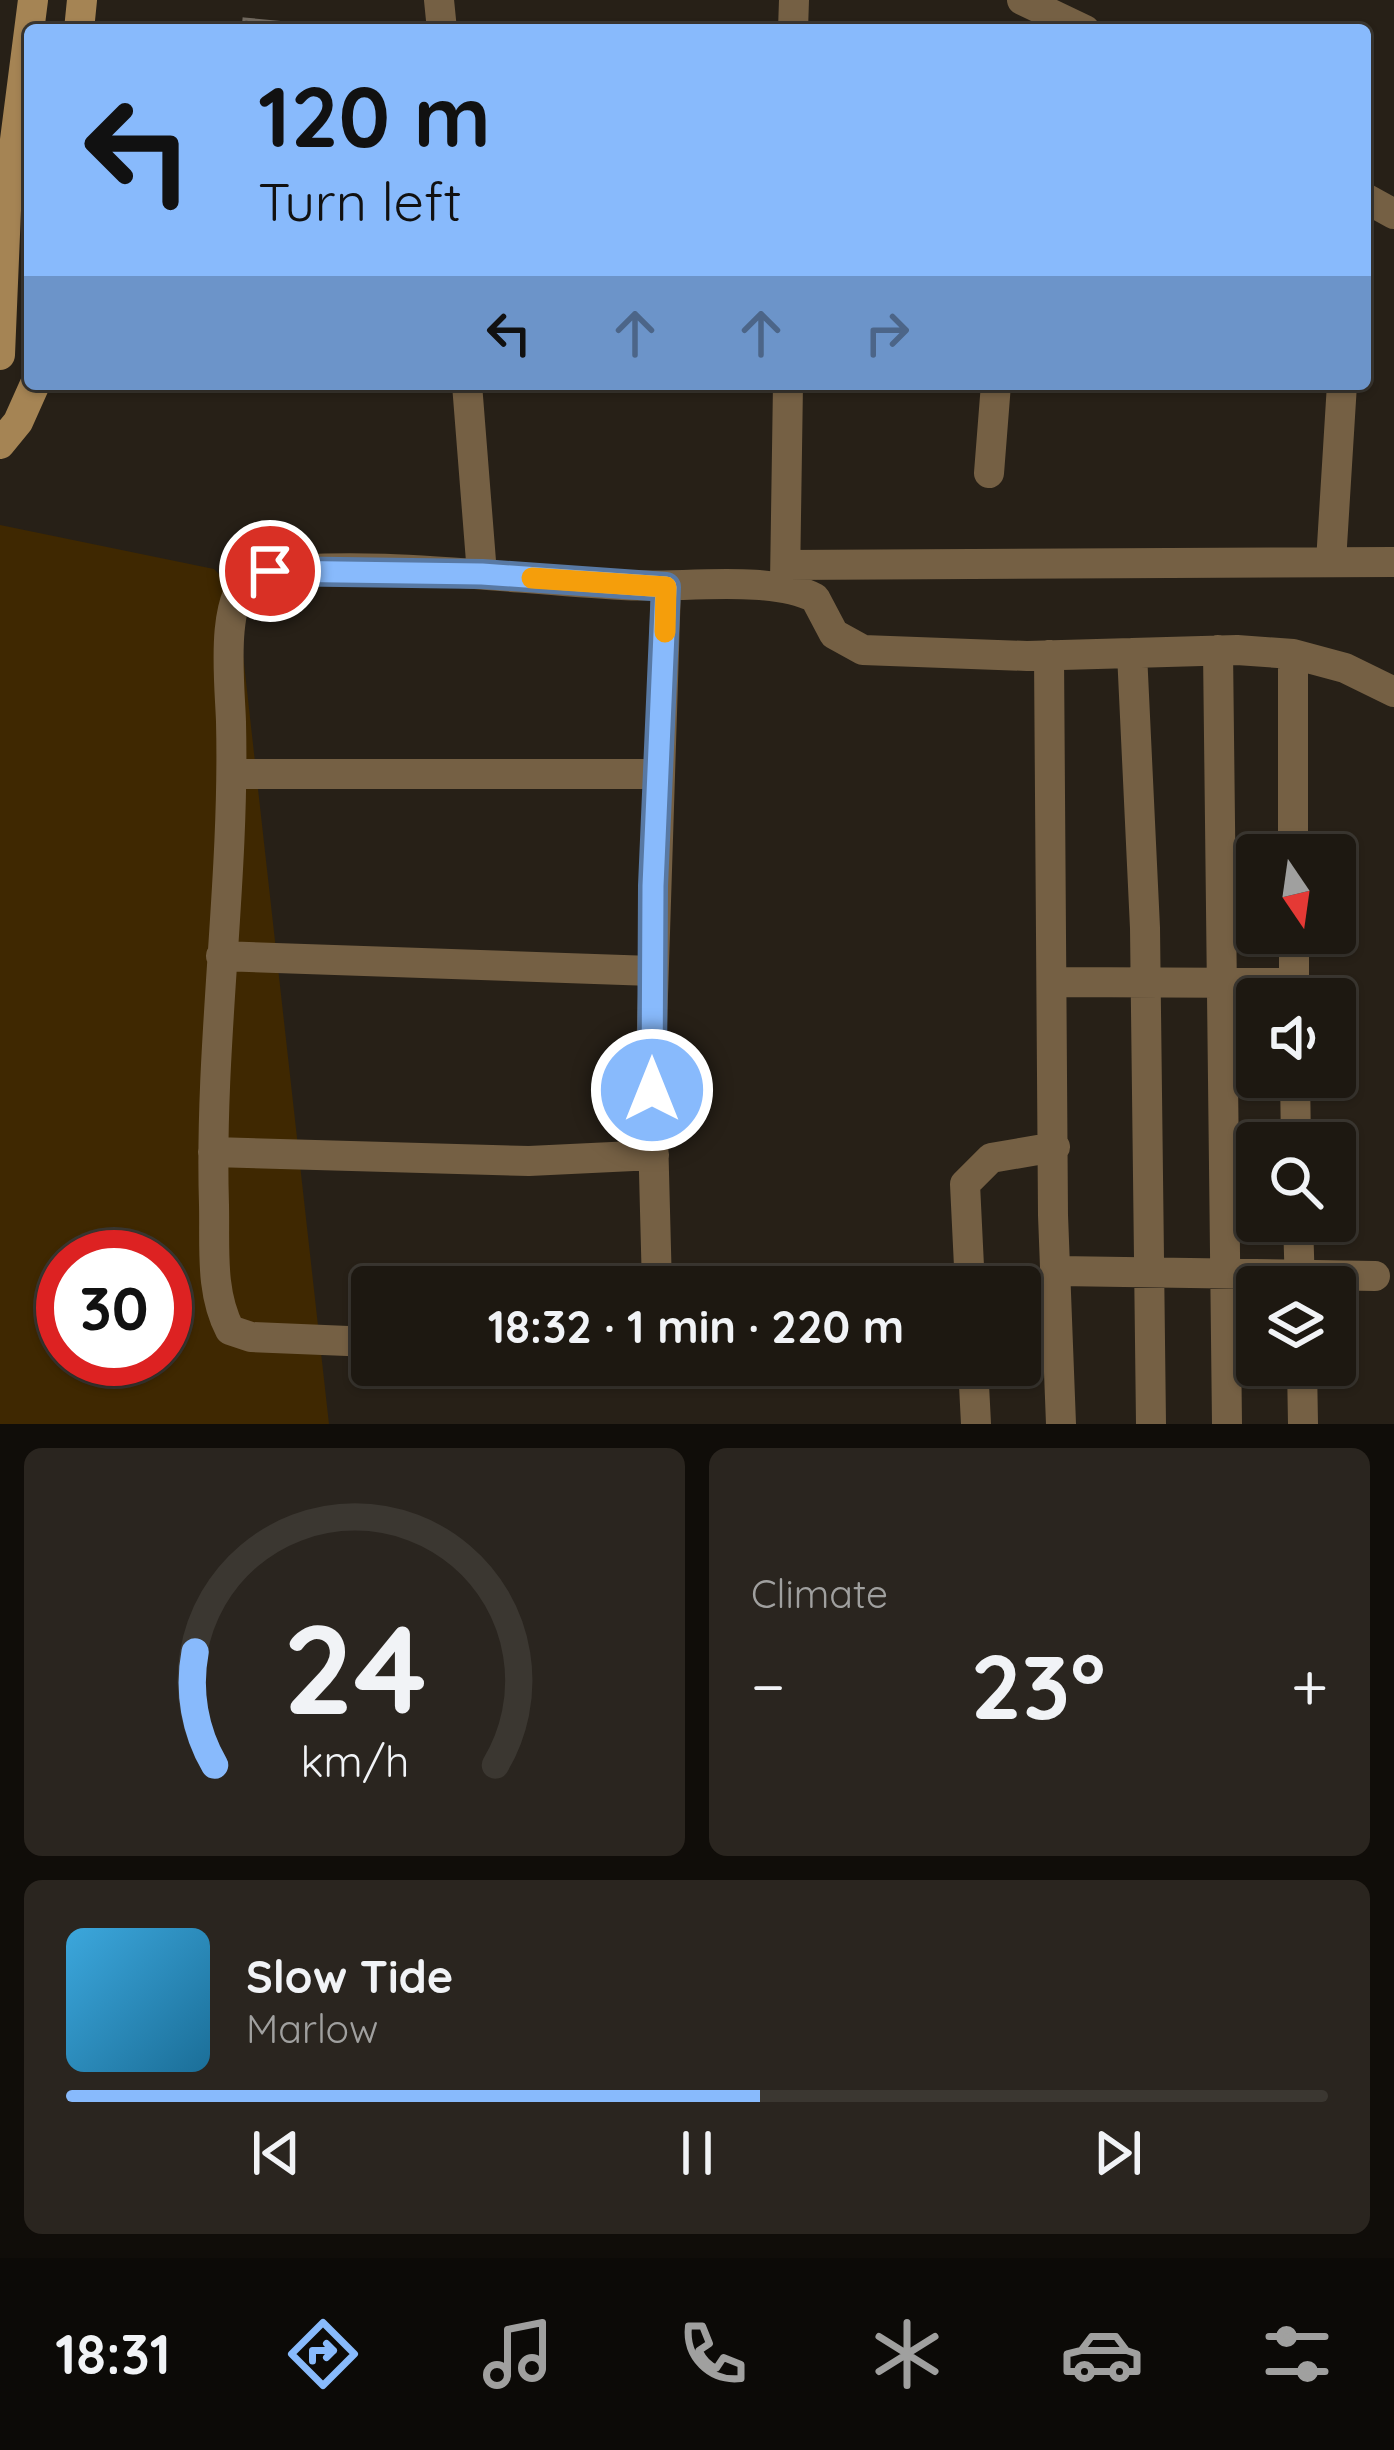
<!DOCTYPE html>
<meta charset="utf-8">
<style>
body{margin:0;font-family:Quicksand,sans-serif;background:#2a251f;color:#f1f3f6;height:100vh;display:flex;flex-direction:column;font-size:45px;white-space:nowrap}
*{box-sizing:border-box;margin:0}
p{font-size:39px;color:#a0a09f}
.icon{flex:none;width:66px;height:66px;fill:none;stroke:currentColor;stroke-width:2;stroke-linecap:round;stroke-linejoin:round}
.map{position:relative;height:1424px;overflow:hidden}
.details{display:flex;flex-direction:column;gap:24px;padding:24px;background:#100d09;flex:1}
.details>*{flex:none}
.top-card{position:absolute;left:24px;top:24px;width:1347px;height:366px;border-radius:12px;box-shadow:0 3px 9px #0004,0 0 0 3px #3b3731;background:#88bafc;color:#111;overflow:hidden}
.needle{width:78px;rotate:167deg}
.buttons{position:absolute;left:1236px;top:834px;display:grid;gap:24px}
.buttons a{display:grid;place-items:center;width:120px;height:120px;border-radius:12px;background:#1d1811;box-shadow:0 3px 9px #0004,0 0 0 3px #3b3731;font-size:60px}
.speed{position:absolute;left:36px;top:1230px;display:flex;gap:24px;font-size:60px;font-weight:700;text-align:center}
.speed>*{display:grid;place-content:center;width:156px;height:156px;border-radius:50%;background:#1d1811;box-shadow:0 3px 9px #0004,0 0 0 3px #3b3731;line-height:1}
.speed .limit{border:18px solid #d22;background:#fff;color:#111}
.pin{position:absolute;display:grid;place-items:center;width:102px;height:102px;color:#fff;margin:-51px;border:6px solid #fff;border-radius:50%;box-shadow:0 3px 12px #0007}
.me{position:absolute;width:132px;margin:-66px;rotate:0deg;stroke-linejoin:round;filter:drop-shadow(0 0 9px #0008)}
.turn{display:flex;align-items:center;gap:42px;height:252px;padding:0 36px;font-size:54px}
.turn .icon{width:156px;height:156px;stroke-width:2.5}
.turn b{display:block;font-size:84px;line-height:102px}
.lanes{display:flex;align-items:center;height:114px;padding:0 36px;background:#0003;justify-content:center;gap:60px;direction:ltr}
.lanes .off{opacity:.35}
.big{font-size:90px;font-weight:700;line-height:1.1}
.details .tile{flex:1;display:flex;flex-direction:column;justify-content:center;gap:18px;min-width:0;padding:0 42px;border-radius:18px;background:#2a251f}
.details .dial{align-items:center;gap:0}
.dial svg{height:312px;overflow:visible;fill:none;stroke:#3b3731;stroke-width:7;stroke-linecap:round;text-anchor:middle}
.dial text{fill:#f1f3f6;stroke:none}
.song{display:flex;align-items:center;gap:36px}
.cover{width:144px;height:144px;border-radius:18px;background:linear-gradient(135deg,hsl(200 70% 55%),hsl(200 70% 35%))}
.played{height:12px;border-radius:6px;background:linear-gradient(90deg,#88bafc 55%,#3b3731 55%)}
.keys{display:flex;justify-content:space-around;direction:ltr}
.heat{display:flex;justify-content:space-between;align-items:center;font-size:66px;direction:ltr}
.details .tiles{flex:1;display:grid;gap:24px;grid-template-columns:1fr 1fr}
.tile:last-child{grid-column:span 2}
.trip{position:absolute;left:351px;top:1266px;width:690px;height:120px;border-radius:12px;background:#1d1811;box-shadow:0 3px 9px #0004,0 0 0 3px #3b3731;font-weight:700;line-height:120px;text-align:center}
.dock{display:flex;height:192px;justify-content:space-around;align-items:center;background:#0c0a07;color:#a0a09f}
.dock .icon{width:84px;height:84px}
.dock .on{color:#88bafc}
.dock b{font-size:54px;color:#f1f3f6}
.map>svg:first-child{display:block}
</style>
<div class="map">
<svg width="1394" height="1424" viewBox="0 0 1394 1424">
<rect width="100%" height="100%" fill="#272017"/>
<path fill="#3f2801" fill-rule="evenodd" d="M0,525L214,569L236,592L329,1424H0ZM63,1257H165V1359H63Z"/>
<path fill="#3b342b" stroke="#71695f" stroke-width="3" d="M244,19L361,30H243Z"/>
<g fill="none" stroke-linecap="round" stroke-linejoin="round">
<path stroke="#756044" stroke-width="30" d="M439,0L442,30
M1022,0L1085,30
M793,30L794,0
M1365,198L1394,214
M467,384L482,574
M989,473L996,384
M1331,562L1342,384
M786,565L1394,562
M785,582L788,384
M1218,650L1227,1424
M1132,653L1145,928L1151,1424
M1293,654V855
M1049,655L1053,1215L1061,1424
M233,774H659
M1294,933V999
M221,956L652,971
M1054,982L1294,983
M1295,1077L1296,1143
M213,1152L529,1161L654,1155
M1298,1221L1300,1287
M1059,1271L1375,1276
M657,1287L651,1058L666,587
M970,1287L965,1184L991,1158L1055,1147
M372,1342L251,1337L230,1330C210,1292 215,1247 214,1205C209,1044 235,883 231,722C230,685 219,599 252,574C371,558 503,579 622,585C676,589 768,574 815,598L834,634L863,650L1027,656L1237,650L1293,654L1345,668L1394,692
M973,1365L976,1424
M1302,1365L1303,1424"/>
<path stroke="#a58454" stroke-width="30" d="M79,30L82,0
M0,355L6,210L33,0
M0,444L18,422L35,384"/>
</g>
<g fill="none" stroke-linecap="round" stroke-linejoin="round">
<g stroke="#5879a4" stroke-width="30">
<path id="route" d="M270,571L482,574L666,587L653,886L652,1090"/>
</g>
<use href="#route" stroke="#88bafc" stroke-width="21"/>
<path stroke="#f59e0b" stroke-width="21" d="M532,578L666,587L665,632"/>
</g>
</svg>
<div class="buttons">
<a><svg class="needle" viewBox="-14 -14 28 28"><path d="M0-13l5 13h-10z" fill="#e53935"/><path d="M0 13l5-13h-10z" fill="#a0a09f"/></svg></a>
<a><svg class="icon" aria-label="sound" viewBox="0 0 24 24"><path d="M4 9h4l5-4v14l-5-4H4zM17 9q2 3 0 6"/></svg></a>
<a><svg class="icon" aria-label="search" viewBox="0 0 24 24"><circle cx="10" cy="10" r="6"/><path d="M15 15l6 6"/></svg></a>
<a><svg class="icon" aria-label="layers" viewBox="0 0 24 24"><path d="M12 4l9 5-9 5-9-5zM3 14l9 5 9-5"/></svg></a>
</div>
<div class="speed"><div class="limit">30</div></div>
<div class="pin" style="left:270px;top:571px;background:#d93025"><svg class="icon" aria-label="arrive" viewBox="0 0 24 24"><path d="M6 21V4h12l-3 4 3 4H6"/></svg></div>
<svg class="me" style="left:652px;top:1090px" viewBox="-20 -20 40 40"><circle r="17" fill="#88bafc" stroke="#fff" stroke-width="3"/><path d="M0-11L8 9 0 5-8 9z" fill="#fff"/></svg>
<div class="trip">18:32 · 1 min · 220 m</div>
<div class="top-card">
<div class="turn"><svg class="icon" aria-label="left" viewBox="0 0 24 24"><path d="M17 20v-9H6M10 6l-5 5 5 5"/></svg><div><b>120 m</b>Turn left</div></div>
<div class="lanes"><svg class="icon" aria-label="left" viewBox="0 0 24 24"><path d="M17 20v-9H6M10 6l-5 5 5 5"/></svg><svg class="icon off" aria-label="ahead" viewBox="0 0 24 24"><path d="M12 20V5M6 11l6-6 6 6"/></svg><svg class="icon off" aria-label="ahead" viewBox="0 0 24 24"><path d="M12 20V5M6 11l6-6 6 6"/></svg><svg class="icon off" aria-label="right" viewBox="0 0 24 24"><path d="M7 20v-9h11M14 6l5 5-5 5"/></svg></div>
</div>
</div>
<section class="details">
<div class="tiles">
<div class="tile dial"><svg viewBox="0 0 100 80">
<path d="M14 69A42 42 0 1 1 86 69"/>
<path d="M14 69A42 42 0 0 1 9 40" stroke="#88bafc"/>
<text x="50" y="56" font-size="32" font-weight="700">24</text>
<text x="50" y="72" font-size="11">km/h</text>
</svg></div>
<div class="tile"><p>Climate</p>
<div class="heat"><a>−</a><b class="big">23°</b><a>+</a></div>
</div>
<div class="tile">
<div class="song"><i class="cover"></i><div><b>Slow Tide</b><p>Marlow</p></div></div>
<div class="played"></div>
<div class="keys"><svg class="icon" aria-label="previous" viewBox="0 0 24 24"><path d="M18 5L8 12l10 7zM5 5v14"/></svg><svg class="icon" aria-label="pause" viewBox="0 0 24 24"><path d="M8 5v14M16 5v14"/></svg><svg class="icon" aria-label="next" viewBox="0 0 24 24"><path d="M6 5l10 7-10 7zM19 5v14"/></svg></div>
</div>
</div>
</section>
<nav class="dock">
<b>18:31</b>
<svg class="icon on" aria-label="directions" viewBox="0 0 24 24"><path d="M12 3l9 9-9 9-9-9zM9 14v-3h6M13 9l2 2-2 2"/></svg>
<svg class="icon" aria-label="music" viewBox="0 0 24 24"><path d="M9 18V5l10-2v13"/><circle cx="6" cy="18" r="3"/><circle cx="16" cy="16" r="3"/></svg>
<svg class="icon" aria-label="phone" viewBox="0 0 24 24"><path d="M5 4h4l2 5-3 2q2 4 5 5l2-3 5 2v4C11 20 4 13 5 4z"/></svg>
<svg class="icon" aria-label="climate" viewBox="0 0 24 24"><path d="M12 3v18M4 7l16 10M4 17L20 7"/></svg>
<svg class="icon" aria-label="car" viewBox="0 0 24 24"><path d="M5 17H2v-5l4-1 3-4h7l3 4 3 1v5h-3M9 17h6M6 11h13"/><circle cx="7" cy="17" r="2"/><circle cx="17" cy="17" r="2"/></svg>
<svg class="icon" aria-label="filters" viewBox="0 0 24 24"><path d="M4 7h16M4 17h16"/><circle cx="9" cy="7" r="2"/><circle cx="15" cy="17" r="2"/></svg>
</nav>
